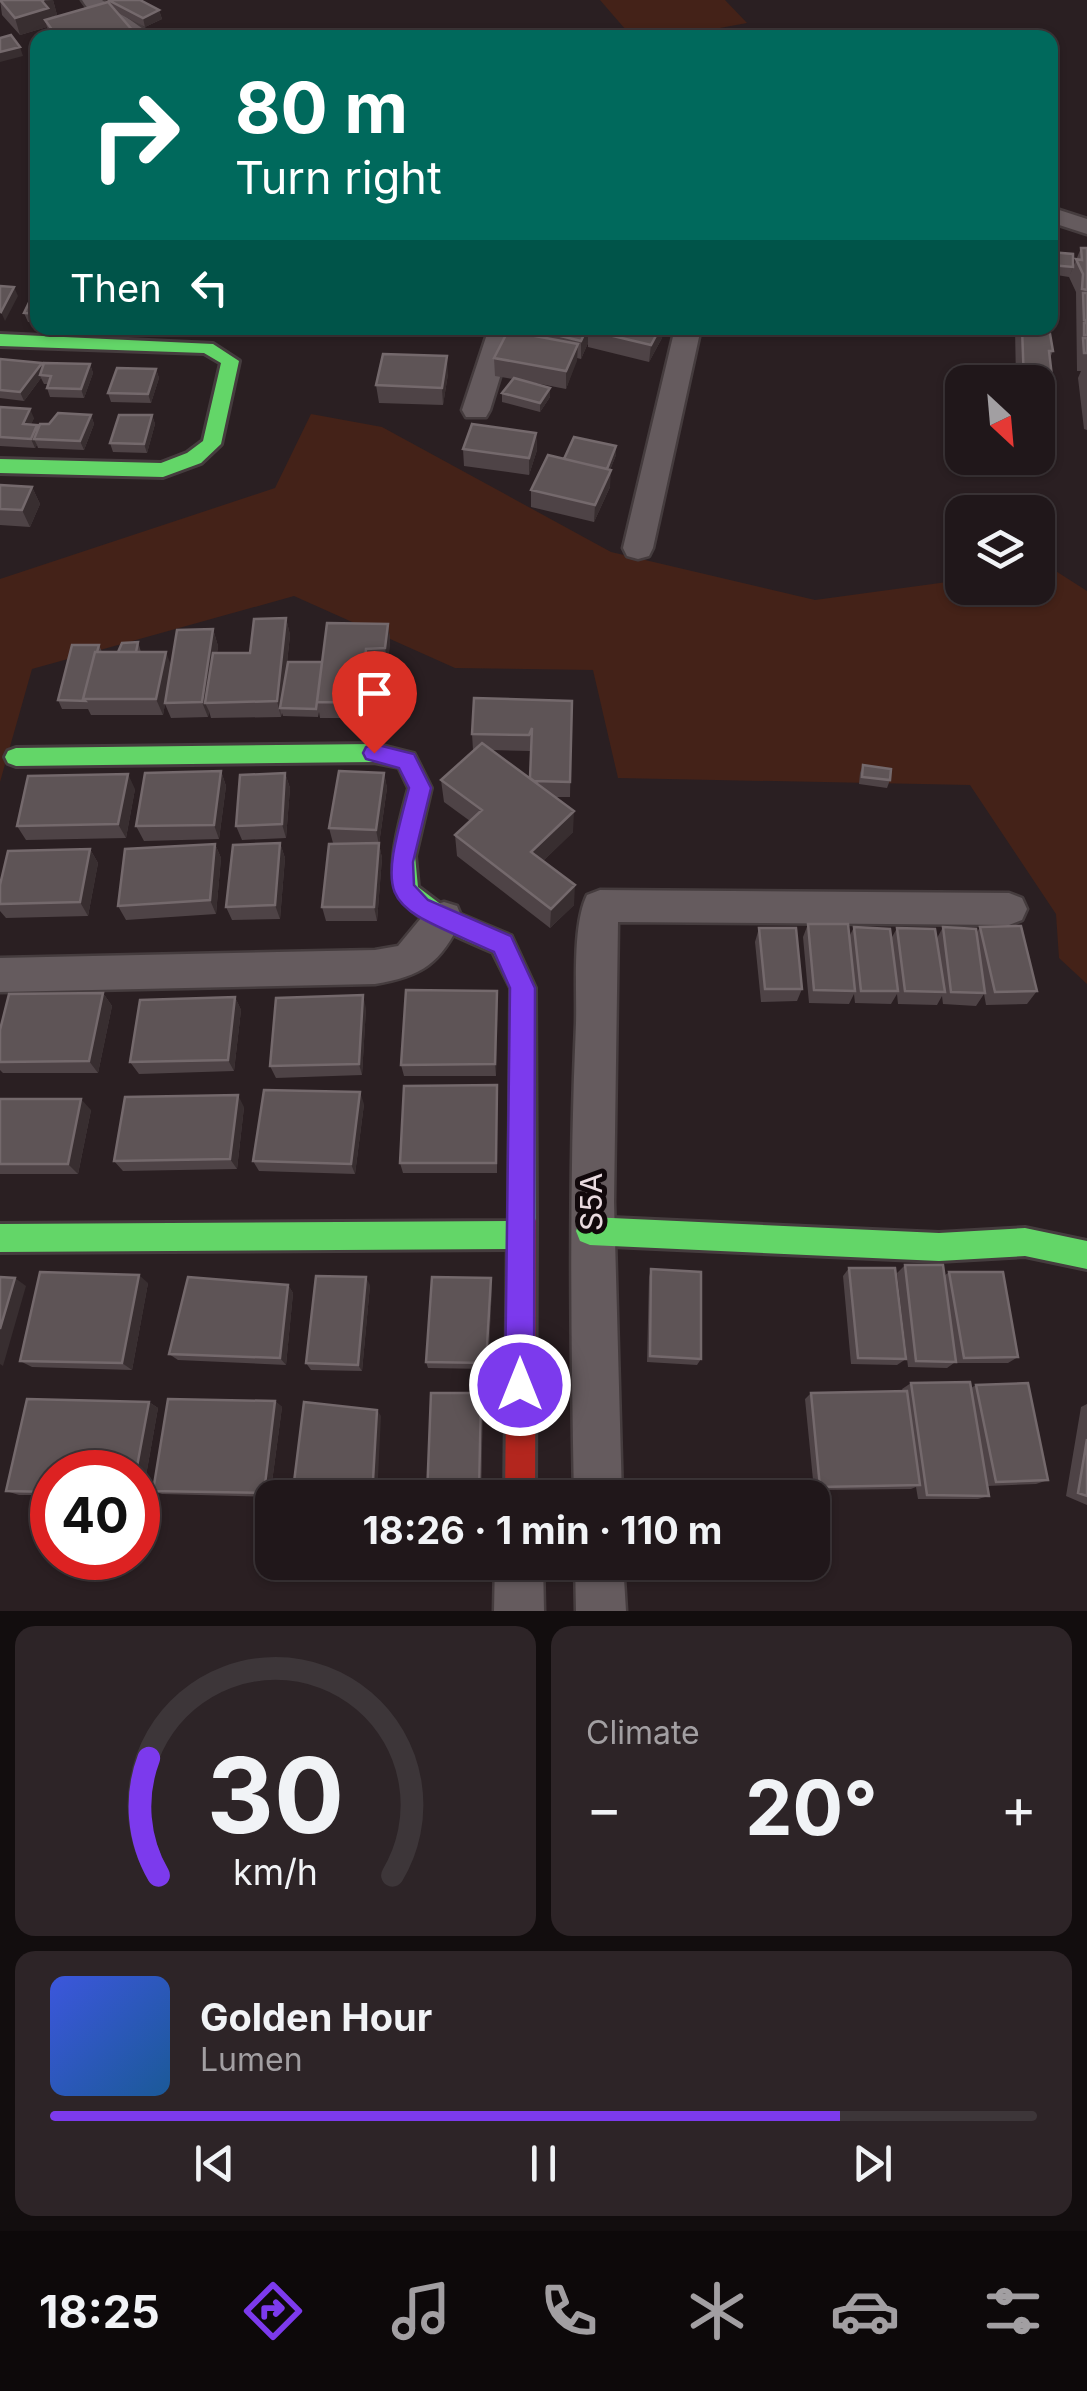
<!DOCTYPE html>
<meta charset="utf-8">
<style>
body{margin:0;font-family:Inter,sans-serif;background:#2d2427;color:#f1f3f6;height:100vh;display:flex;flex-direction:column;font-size:38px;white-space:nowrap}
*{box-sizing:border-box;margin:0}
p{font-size:32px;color:#a29fa2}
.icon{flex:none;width:55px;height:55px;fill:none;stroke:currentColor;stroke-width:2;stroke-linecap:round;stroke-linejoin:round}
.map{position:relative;height:1611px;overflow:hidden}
.drawer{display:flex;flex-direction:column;gap:15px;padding:15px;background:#120d0e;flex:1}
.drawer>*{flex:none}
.banner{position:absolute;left:30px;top:30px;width:1028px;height:305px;border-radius:20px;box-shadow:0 2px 8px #0004,0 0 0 2px #3d3639;background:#00695c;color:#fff;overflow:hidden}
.needle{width:65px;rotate:154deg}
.tools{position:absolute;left:945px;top:365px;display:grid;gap:20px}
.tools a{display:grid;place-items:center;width:110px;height:110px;border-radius:20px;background:#20171a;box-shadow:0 2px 8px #0004,0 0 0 2px #3d3639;font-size:50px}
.speed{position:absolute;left:30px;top:1450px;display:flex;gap:20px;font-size:50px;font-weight:700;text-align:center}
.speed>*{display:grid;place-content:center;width:130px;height:130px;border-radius:50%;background:#20171a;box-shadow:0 2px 8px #0004,0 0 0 2px #3d3639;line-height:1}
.speed .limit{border:15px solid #d22;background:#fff;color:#111}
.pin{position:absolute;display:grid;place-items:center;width:85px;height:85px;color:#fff;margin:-102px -42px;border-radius:50% 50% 50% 0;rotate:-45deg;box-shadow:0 0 10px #0007}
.pin .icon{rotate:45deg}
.me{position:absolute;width:110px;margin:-55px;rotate:0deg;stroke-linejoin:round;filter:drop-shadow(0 0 8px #0008)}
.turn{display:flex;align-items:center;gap:35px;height:210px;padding:0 40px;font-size:45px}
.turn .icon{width:130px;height:130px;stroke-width:2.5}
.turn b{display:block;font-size:70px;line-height:85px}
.then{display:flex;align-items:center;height:95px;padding:0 40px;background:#0003;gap:20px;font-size:38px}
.big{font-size:75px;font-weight:700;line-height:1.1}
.drawer .tile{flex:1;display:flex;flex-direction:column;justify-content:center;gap:15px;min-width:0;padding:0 35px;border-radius:20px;background:#2d2427}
.drawer .dial{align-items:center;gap:0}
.dial svg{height:260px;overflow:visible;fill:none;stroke:#3d3639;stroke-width:7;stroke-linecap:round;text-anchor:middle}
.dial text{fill:#f1f3f6;stroke:none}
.song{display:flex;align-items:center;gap:30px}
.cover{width:120px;height:120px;border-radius:15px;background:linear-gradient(135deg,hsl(230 70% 55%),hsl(210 70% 35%))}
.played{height:10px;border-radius:5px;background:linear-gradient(90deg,#7c3aed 80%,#3d3639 80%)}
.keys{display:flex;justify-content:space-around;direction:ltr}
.heat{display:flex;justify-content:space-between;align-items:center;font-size:55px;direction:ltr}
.drawer .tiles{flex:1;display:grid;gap:15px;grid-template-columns:1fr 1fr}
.tile:last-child{grid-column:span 2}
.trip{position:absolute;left:255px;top:1480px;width:575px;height:100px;border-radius:20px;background:#20171a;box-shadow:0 2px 8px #0004,0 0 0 2px #3d3639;font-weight:700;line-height:100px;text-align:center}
.menu{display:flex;height:160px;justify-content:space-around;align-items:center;background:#0d090a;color:#a29fa2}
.menu .icon{width:70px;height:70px}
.menu .on{color:#7c3aed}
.menu b{font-size:45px;color:#f1f3f6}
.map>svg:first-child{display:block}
</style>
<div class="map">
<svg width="1087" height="1611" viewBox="0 0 1087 1611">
<rect width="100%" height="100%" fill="#2a1f22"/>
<path fill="#442218" d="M600,0H725L747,23L671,37H632Z
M311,414L382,427L611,552L815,600L962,580V588H1038V569L1051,568L1087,591V984L1059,958L1056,914L970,785L618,778L593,670L455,668L294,596L32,669L0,782V579L275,488Z"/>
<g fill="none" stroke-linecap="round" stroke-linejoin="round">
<g stroke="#453c3e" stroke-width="5">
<path id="street" d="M82,0H102L156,38C127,38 98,26 82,0Z
M1050,207L1087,219V234L1050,222Z
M489,328H515L490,410L486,417H466L462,410Z
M675,328H701L653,548L649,556L638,559L627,556L623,548Z
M600,890L1009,893L1022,898L1027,909L1022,920L1009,925L618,922L614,1202L622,1498H574C571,1339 569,1181 576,1023C577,988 572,926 587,895Z
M444,902L457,906L462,918C441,964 422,976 375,984L0,992V958L375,950L398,946L431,906Z
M495,1562H543L544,1611H494Z
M575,1562H623L626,1611H576Z"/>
</g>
<g stroke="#453c3e" stroke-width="6">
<path id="fast" d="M0,334L213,344L239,361L221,444L201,463L163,477L0,473V459L161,463L187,453L203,441L221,363L204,353L0,346Z
M374,744L414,754L431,788L415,856L418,887L447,909L511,936L535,988L536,1221L530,1245L520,1249L0,1252V1224L509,1221L511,988L493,952C389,907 377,902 409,788L399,767L374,762L16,766L8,763L5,757L8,751L16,748Z
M590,1217L939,1233L1025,1228L1087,1241V1269L1025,1256L939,1261L590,1245L580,1241L576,1231L580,1221Z"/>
</g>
<g stroke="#453c3e" stroke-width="6">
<path id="jam" d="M522,1207L532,1211L536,1221L535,1498H505L508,1221L512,1211Z"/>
</g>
<use href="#street" fill="#655b5e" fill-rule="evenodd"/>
<use href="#fast" fill="#63d668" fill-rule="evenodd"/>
<use href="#jam" fill="#b3261e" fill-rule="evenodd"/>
</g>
<path fill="#4e4346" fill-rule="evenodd" d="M0,0H53L57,15L51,18L108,3L107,0L159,10L162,19L145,27L118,13L133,31L135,38H50L47,27L20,35L2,15Z
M1081,248H1087V430L1084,429L1078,378L1081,371H1077L1076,292L1069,277Z
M1050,252L1073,267L1069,277L1050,274Z
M38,288V323L28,322L24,313Z
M430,328H479L476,337L431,332Z
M507,328H664L662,338L649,362L588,347V343L581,359L577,358L566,389L525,381L550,388V397L540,412L502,402V393L513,379L495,376L494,358L507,332Z
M1015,328H1049L1053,351L1050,358L1053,385L1045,402H1038V382H1016Z
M0,359L42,363L43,367L90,364L93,373L84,398L50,397L47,388L48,384H44L41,378L24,401L0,398Z
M156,369L159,378L151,403L111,402L108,393Z
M448,374L443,405L379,403L376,385Z
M0,407L34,418L31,424L39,428L91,415L94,424L84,450L38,448L37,445L35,448L0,446Z
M152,415L155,424L147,453L113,452L110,443Z
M536,433L537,450L529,475L464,466L463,449Z
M616,455L610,470V487L594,522L531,507V490L564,459Z
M0,485L32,487L40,504L30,527L0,525Z
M286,618L290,635L287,663L322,662L388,624L390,640L388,665H385L387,674L382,718H320L319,712L318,717L283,716L282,713L281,717L211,718L209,711L208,717L171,718L165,704L163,715H91L88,709H62L58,700L99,645L102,652H118L138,642L141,652L171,665L213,629L218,646L217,653H250Z
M572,701L570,797H555L573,832L543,861L574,905L550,928L457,856L455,835L470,821L444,802L441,780L474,750H473L472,734ZM531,747L530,778L491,750L530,751Z
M863,765L890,780L887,788L859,784L860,773Z
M221,771L226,786L219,839L144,841L136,826Z
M285,773L290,788L286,838L242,840L236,826Z
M384,773L387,788L379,844L382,858L377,921H326L322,907L352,844L333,843L329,828Z
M135,789L126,838L26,840L17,826Z
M280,843L285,858L280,919L232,920L226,907Z
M215,844L221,858L216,914L126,920L118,906Z
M90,849L98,863L88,916L6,918L0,911V885Z
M808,924L849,937L854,927L891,939L897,928L936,940L943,927L976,934L980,927L1037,991L1027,1004L986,1005L984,994L976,1006L943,1004L942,996L937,1005L898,1004L897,994L891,1004L855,1003L854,994L849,1004L809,1003L803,937Z
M759,928L802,989L797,1001L761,1002L755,942Z
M497,991L496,1076H404L401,1065Z
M103,993L112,1006L98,1073H3L0,1070V1030Z
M235,997L241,1010L234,1071L139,1074L130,1062Z
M366,1008L362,1075L276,1078L270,1066Z
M497,1085V1173H403L400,1163Z
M0,1099L91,1110L78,1174H0Z
M364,1104L355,1174L259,1171L253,1161Z
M244,1107L237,1169L123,1171L114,1161Z
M905,1265L944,1276L949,1272L1018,1357L1008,1363H954L947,1368L908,1367L897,1273Z
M849,1268L906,1359L897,1365L851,1364L843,1276Z
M651,1269L701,1359L697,1365L647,1362L649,1277Z
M491,1278L492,1286L488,1369L428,1368L426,1362Z
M148,1283L132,1370L32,1367L20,1361Z
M288,1285L293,1293L286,1365L178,1360L169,1354Z
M370,1285L362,1371L311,1370L306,1363Z
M911,1383L971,1388L976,1385L1048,1480L1036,1484L987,1486L989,1496L978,1499H918L916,1487L911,1489L814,1490L805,1399L811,1393L903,1391L902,1389Z
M481,1393L483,1399L481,1498H428L427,1496Z
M275,1401L282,1407L270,1497L162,1494L153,1491Z
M149,1402L158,1408L142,1498H138V1472H52V1495H19L6,1491Z
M1087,1404V1505L1066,1496L1081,1407Z"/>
<path fill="#382e30" d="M53,0L57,15L51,17L53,25L45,20L47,27L20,35L15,18L42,1Z
M159,10L162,19L145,27L143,18Z
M133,31L135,38H113Z
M20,47L23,56L0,62V52Z
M14,287L18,296L5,321L1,312Z
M587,328H595L588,330V343L581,359V341Z
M660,328H664L662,338L649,362L651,345Z
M578,344L577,361L566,389V371Z
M447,356L448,374L443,405L442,388Z
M42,363L45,372L40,375L41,378L24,401L20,392Z
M90,364L93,373L84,398L81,389Z
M156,369L159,378L151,403L148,394Z
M550,388V397L540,412V403Z
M30,409L34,418L27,433L23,424Z
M91,415L94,424L84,450L80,441Z
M152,415L155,424L147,453L144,444Z
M37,425L41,434L34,439L37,445L35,448L31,439Z
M536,433L537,450L529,475V458Z
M616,446V455L605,482V473Z
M611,470L610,487L594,522L595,505Z
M32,487L40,504L30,527L22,510Z
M286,618L290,635L282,708H280L281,717L277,701Z
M388,624L390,640L388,665L385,648Z
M213,629L218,646L210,702L205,703L209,711L208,717L202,702Z
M166,652L172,668L163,715L156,699Z
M384,658L387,674L382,718L379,703Z
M221,771L226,786L219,839L214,825Z
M285,773L290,788L286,838L282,824Z
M384,773L387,788L379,844L382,858L377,921L374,907L379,845L376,830Z
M128,774L135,789L126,838L118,824Z
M574,811L573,832L532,872L531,852Z
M280,843L285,858L280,919L275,905Z
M215,844L221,858L216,914L210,900Z
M90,849L98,863L88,916L80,902Z
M575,885L574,905L550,928L551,909Z
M497,991L498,1003L496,1076L495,1064Z
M103,993L112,1006L98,1073L89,1061Z
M363,995L366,1008L362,1075L359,1064Z
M235,997L241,1010L234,1071L228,1060Z
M360,1092L364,1104L355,1174L351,1164Z
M238,1095L244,1107L237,1169L230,1159Z
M81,1099L91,1110L78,1174L68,1164Z
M139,1275L148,1283L132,1370L122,1363Z
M366,1277L370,1285L362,1371L358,1365Z
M15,1278L26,1286L3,1366L0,1364V1329Z
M491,1278L492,1286L488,1369L486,1363Z
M288,1285L293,1293L286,1365L280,1358Z
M481,1393L483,1399L480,1498L479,1495Z
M275,1401L282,1407L270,1497L264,1493Z
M149,1402L158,1408L142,1498L138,1496V1472H136Z
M377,1410L381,1416L377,1498H372Z"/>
<path fill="#5e5456" stroke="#74696c" stroke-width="2.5" d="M0,0H44L42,1L48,8L15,18Z
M108,0H140L159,10L143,18Z
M108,2L133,31L114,38H58L45,20Z
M11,35L20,47L0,52V38Z
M1050,223L1053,224V241H1050Z
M1081,248H1087V290L1082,289L1083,274L1076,259L1082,260Z
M1050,252L1073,254V267L1050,265Z
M0,286L14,287L1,312L0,311Z
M36,288H38V314L24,313Z
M1083,293H1087V321L1084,320Z
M1084,323H1087V335H1084Z
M528,328H587L581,341Z
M590,328H660L651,345L588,330Z
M1022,328H1049L1053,351H1049L1053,385L1024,382Z
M508,331L578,344L566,371L494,358Z
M1083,338H1087V353H1084Z
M383,354L447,356L442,388L376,385Z
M0,359L42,363L20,392L0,390Z
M44,363L90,364L81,389L47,388L51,376L40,375Z
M117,368L156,369L148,394L108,393Z
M514,378L550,388L540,403L502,393Z
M0,407L30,409L23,424L37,425L31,439L0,437Z
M58,413L91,415L80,441L34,439L40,424H49Z
M119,415H152L144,444L110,443Z
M472,424L536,433L529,458L463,449Z
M574,437L616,446L607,469L564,459Z
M548,455L611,470L595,505L531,490Z
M0,485L32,487L22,510L0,509Z
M286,618L277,701L205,703L213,653H250L254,619Z
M327,623L388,624L385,648L366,649L365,658H384L379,703L317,702Z
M213,629L202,702L165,703L177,630Z
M138,642L136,652H118L122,643Z
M72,645H99L97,652H95L83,699L85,701L58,700Z
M95,652H166L156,699H83Z
M288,662H322L316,709L280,708Z
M474,698L572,701L570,782L534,781L530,778L532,728L529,735L472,734Z
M482,743L574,811L531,852L575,885L551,909L455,835L482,810L441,780Z
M863,765L891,769L890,780L862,777Z
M221,771L214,825L136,826L145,773Z
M339,771L384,773L376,830L329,828Z
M285,773L282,824L236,826L240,775Z
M128,774L118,824L17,826L28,776Z
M280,843L275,905L226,907L233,845Z
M379,843L374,907H322L329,844Z
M215,844L210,900L118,906L125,849Z
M90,849L80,902L0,904V885L8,851Z
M808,924H848L855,991L814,990Z
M1021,926L1037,991L995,992L980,927Z
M854,927L890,929L898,991H861Z
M943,927L976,929L985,993L951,992Z
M759,928H796L802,989H765Z
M897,928L935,929L945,992L905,991Z
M406,990L497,991L495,1064L401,1065Z
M103,993L89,1061L0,1062V1030L9,994Z
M363,995L359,1064L270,1066L276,998Z
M235,997L228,1060L130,1062L140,1000Z
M497,1085L496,1163H400L404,1086Z
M264,1090L360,1092L351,1164L253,1161Z
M238,1095L230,1159L114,1161L125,1097Z
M0,1099H81L68,1164H0Z
M905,1265H943L956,1362L916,1361Z
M849,1268H895L906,1359L858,1358Z
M651,1269L701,1272V1359L650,1356Z
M40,1272L139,1275L122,1363L20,1361Z
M949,1272H1003L1018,1357L964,1358Z
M316,1276L366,1277L358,1365L306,1363Z
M0,1277L15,1278L0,1329Z
M188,1277L288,1285L280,1358L169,1354Z
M432,1277L491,1278L486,1363L426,1362Z
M970,1382L989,1496L927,1495L911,1383Z
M1028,1383L1048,1480L996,1482L976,1385Z
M907,1391L920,1485L820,1487L811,1393Z
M431,1393H481L479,1495L427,1496Z
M27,1399L149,1402L136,1472H52V1492L6,1491Z
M168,1399L275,1401L264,1493L153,1491Z
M304,1402L377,1410L372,1498H292Z
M1087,1439V1496L1078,1493Z"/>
<path fill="#7c3aed" stroke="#51269a" stroke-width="2.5" d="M374,744L414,754L431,788L413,862L414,885L428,900L511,936L535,988L534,1385L530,1395L520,1400L509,1395L505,1385L510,988L494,952C382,901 376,911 409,788L399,768L366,759L363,753L366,747Z"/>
<g text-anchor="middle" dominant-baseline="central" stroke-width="10" stroke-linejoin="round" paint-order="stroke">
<g font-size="30" fill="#e9dadf" stroke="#11080b">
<text transform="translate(591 1202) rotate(-90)">S5A</text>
</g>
</g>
</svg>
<div class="tools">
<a><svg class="needle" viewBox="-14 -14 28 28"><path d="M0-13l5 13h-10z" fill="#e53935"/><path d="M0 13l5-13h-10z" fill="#a29fa2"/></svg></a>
<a><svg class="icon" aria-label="layers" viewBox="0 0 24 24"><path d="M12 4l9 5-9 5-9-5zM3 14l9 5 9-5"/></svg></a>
</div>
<div class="speed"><div class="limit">40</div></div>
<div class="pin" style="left:374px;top:753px;background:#d93025"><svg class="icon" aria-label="arrive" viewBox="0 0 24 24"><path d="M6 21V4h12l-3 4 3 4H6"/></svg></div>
<svg class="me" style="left:520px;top:1385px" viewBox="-20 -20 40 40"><circle r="17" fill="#7c3aed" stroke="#fff" stroke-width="3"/><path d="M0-11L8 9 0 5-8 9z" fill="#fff"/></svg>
<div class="trip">18:26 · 1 min · 110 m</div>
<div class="banner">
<div class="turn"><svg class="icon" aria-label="right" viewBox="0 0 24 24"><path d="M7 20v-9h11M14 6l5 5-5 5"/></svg><div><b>80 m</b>Turn right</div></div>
<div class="then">Then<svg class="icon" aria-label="left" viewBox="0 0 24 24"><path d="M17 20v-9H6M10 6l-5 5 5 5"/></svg></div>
</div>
</div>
<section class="drawer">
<div class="tiles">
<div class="tile dial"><svg viewBox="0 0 100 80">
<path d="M14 69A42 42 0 1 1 86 69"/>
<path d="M14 69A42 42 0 0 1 11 33" stroke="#7c3aed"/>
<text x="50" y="56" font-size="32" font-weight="700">30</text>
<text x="50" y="72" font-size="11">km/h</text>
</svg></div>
<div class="tile"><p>Climate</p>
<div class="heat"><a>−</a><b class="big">20°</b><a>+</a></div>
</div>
<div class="tile">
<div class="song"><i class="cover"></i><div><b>Golden Hour</b><p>Lumen</p></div></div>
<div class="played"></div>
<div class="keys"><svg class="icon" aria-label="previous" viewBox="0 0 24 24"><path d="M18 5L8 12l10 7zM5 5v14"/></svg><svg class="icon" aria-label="pause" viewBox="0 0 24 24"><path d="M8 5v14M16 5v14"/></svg><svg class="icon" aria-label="next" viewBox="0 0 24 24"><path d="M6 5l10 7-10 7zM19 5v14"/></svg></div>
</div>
</div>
</section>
<nav class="menu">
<b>18:25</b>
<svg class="icon on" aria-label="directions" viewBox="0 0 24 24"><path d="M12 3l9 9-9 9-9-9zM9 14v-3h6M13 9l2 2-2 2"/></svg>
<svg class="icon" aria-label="music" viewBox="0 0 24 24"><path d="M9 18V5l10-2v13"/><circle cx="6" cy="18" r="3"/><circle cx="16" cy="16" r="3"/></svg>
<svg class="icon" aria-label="phone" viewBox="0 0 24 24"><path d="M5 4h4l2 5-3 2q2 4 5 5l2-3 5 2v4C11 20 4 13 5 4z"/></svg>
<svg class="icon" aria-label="climate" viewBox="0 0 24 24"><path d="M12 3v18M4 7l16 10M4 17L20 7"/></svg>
<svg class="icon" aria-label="car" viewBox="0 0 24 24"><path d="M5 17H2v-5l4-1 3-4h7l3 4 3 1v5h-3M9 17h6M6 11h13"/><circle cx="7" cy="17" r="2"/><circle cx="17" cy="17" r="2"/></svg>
<svg class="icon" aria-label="filters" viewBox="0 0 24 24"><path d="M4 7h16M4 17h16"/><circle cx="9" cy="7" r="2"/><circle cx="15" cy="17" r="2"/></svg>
</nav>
